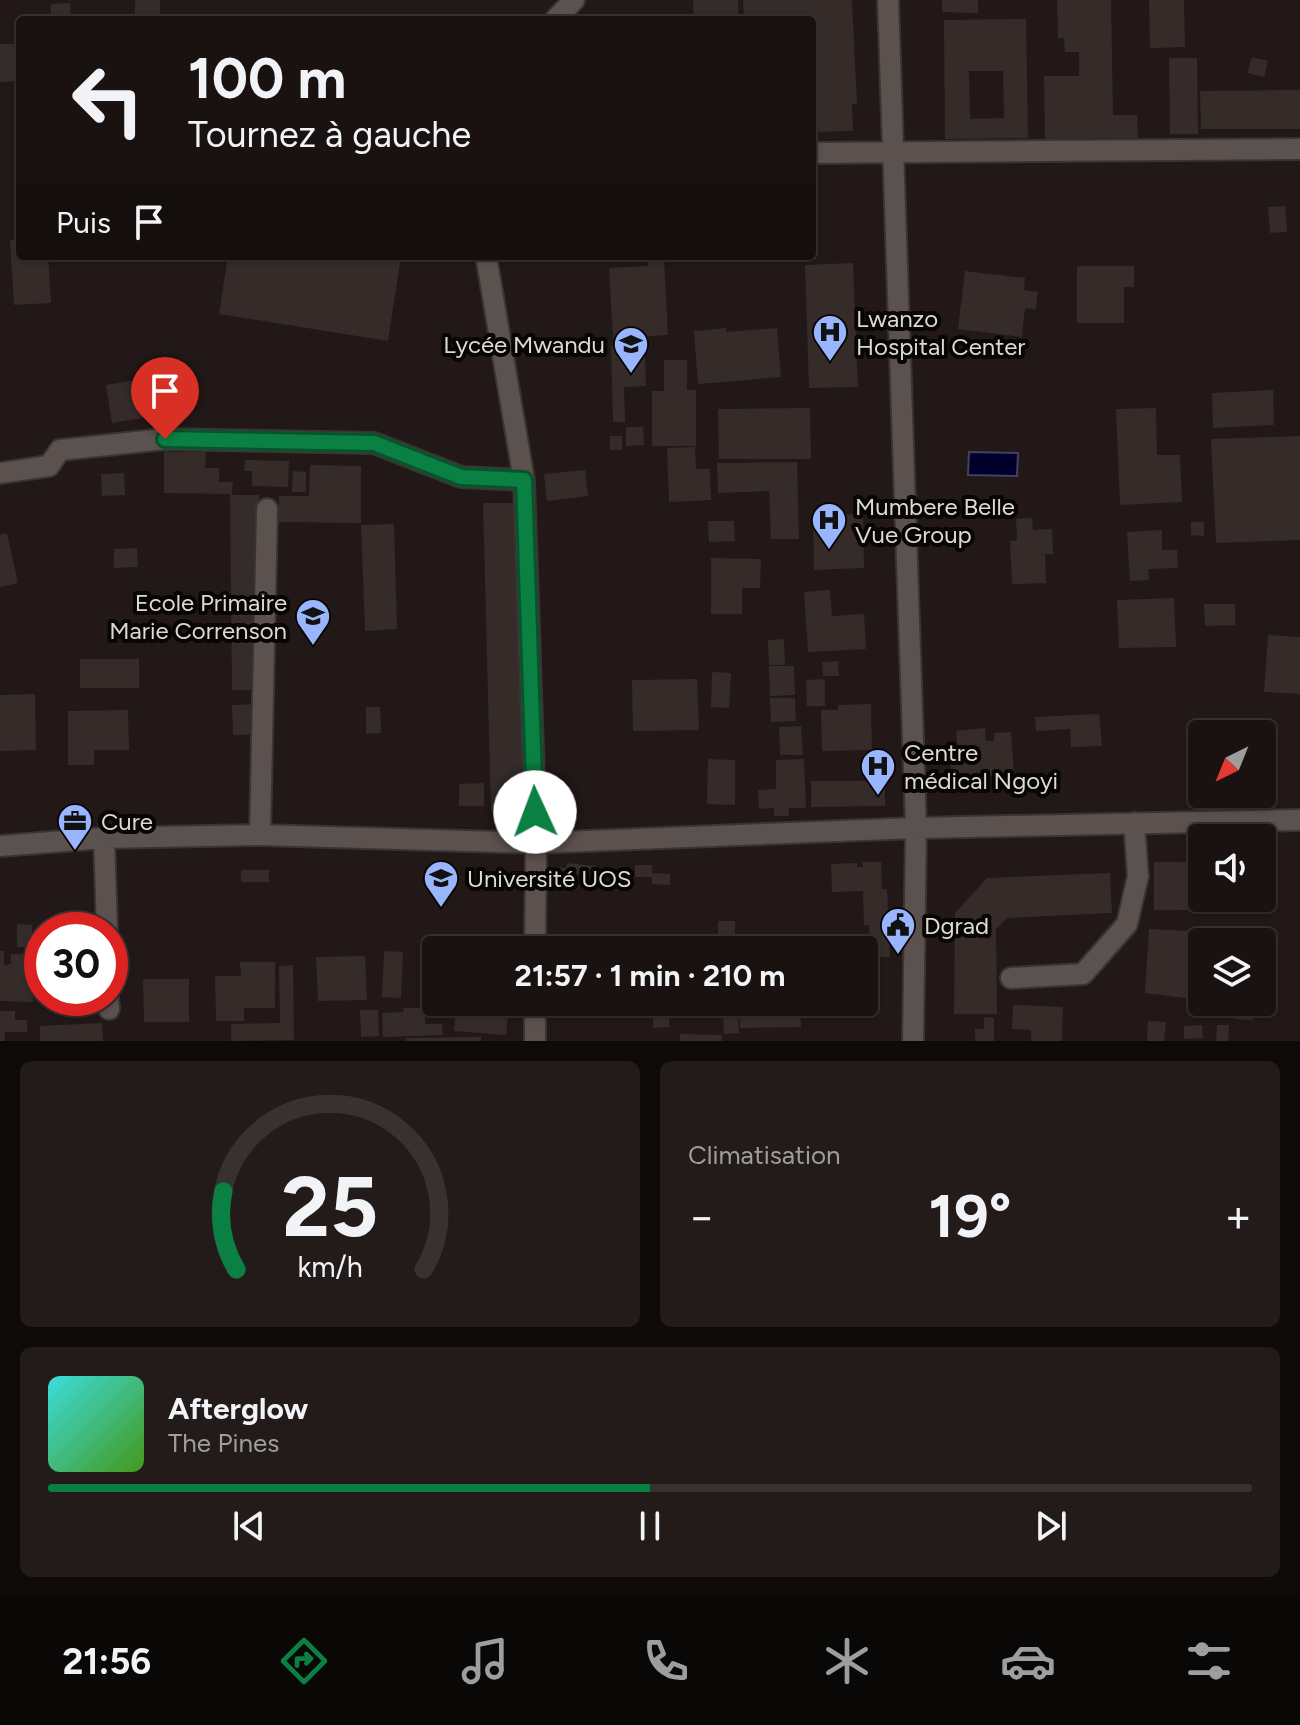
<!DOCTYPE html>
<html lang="fr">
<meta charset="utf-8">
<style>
body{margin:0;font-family:Figtree,sans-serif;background:#221b1a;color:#f1f3f6;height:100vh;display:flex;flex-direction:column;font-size:30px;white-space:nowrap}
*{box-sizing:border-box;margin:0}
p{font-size:26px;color:#9f9e9f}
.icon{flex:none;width:44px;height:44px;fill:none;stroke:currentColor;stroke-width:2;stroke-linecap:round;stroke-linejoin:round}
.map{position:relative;height:1041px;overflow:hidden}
.drawer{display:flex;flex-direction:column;gap:20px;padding:20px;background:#0e0a09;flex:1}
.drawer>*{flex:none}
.banner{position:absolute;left:16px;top:16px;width:800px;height:244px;border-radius:8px;box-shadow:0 2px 6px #0004,0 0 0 2px #373231;background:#191211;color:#f1f3f6;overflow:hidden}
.needle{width:52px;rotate:223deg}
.fabs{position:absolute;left:1188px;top:720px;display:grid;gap:16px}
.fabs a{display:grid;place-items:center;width:88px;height:88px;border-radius:8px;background:#191211;box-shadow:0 2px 6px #0004,0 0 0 2px #373231;font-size:40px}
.speed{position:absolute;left:24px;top:912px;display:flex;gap:16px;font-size:40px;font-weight:700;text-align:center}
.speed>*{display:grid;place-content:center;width:104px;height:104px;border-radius:50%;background:#191211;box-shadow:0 2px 6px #0004,0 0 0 2px #373231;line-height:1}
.speed .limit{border:12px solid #d22;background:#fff;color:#111}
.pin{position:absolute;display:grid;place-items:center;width:68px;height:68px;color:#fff;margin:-82px -34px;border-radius:50% 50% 50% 0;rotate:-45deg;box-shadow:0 0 8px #0007}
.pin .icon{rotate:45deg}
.me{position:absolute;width:88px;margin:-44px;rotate:358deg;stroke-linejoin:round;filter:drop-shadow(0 0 6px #0008)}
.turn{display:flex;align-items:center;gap:28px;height:168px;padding:0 40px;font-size:36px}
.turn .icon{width:104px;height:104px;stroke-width:2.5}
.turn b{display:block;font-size:56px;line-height:68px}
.then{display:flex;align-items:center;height:76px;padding:0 40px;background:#0003;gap:16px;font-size:30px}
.big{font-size:60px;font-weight:700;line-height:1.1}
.drawer .card{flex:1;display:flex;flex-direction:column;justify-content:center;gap:12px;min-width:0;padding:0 28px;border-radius:12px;background:#221b1a}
.drawer .dial{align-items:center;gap:0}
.dial svg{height:208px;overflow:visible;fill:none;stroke:#373231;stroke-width:7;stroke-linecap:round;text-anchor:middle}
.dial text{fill:#f1f3f6;stroke:none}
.song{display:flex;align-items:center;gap:24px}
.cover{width:96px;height:96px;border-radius:12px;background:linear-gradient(135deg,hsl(180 70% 55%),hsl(100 70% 35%))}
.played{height:8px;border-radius:4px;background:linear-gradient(90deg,#0b8043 50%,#373231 50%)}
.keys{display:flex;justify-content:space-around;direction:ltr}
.heat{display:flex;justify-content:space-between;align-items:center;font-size:44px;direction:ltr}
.drawer .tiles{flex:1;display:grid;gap:20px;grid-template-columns:1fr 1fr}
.card:last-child{grid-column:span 2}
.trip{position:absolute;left:422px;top:936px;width:456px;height:80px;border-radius:8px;background:#191211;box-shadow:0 2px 6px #0004,0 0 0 2px #373231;font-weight:700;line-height:80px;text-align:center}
.menu{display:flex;height:128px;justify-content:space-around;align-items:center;background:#0a0707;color:#9f9e9f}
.menu .icon{width:56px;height:56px}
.menu .selected{color:#0b8043}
.menu b{font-size:36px;color:#f1f3f6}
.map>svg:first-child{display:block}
</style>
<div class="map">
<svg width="1300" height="1041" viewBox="0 0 1300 1041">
<rect width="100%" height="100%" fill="#211817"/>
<path fill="#01002d" stroke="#434160" stroke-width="2" d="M969,452L1018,453L1017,476L968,475Z"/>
<path fill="#352c2a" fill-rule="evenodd" d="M135,0H160V20H135Z
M693,0H738V18L694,19Z
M743,0H852L857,104H852L853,131L812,132V20H744Z
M942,0H978V13L942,12Z
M1057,0H1111L1113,115H1137L1138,138L1045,139L1044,76H1079V52H1065L1064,38H1058Z
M1149,0H1184L1185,47L1150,48Z
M70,3L71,20H51V4Z
M1026,19L1028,138L945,139L944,20ZM969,71H1003L1004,118L970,119Z
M0,44H20V81L0,82Z
M1252,57L1268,61L1264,77L1247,73Z
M1169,58H1197L1198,134H1170Z
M1300,90V129H1201L1200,91Z
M1285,206L1287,232L1270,233L1268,207Z
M10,240H20V256H48L51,303L14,305Z
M228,256H401L388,341L219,314Z
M648,256H664L668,335L613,338L609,268L648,266Z
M853,263L858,387L809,388L805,265Z
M1077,266H1134V287H1124V323H1077Z
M965,271L1025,278L1024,290L1038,292L1036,309L1025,308L1022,337L958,329Z
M726,328V332L777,328L781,377L698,384L694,331Z
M635,345V358L645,357L646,386L624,387L625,422H613L611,346Z
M664,360H687V390H696V446H652V391H664Z
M136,380L143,418L112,423L106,385Z
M1273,390L1274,425L1213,428L1212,393Z
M810,408L811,459H719L718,409Z
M1156,408L1157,455H1180L1182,502L1120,505L1116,409Z
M626,427H643L644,445L626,446Z
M610,436H622V450H610Z
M1300,436V540L1216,543L1211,439Z
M695,447L696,469H710L711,500L669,502L667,448Z
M164,452H206L205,468H219V482H233L232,495H259L262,690H232L230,494L164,493Z
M245,460L289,461L288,487L252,486V471H244Z
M797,462L799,539H771L769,491L718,493L717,463Z
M310,465L361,466V523L279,522V496H309Z
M585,470L588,496L547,501L544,474Z
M293,471L306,472V492H292Z
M124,473L125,495L102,496L101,474Z
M483,503H515L523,812H491Z
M863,514L864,568L814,570L813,515Z
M1032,518L1033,530L1052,529L1053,554H1045L1046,583L1012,584L1010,541H1017L1016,519Z
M708,521H734L735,541L709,542Z
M1191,522H1204V536L1191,535Z
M394,524L397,629L365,631L361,525Z
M1162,530V550H1177L1178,568L1148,569L1149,580L1130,581L1127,532Z
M7,533L18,583L0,587V535Z
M137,548L138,567L114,568V549Z
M711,558L761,559L760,588H742V614H711Z
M830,590L832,616L864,614L866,649L808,652L804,592Z
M1174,598L1176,647L1119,648L1117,600Z
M1204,604H1235V625L1205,626Z
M1268,635L1300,637V694L1264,692Z
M784,639L785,665H769L768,640Z
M80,659H139V688H80Z
M838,661L839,676H823L822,662Z
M769,666H794L795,695L770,696Z
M712,672L731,673L729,708L711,707Z
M697,679L699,730L633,731L632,680Z
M825,679V706H807L806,680Z
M35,694L36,750L0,751V695Z
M770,698H795L796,721L771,722Z
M261,704L262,734L233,735L232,705Z
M871,704L872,750L822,751L821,710H838V705Z
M366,707H380L381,733L366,734Z
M128,710L129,750H94V765H68V711Z
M1099,714L1102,746L1071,747L1070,729L1036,731L1035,717Z
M801,726L803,755H780L779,727Z
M985,728L986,741H994V733L1011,732L1014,775L970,778L969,773L951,774L950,759H959L956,731Z
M708,759L735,760V805L707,804Z
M804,759L806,808H789V816H774V808L759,809L758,790L776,789V760Z
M811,781H885V806L811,807Z
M484,783V806H459V784Z
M862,862H881L882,889H887L890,957H870L869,925H864L863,891L832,892L831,864L857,863V867H863Z
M1154,862H1202V898H1206V910H1154Z
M567,863L596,866V876L558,872V867L566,868Z
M635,865H652V873L670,874V885L652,884V877H635Z
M241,870H269V882H241Z
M1110,873L1112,913L1007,918L996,929L997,1014H954L955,913L987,878Z
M718,921H735V950H718Z
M17,924L32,925V947H17Z
M1149,929L1191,931L1188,967L1202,968L1200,1000L1145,993Z
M0,951H4V965L11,964V954H28V964H33V1002L0,1001Z
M384,951L403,952L401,998L382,997Z
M365,956L367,1000L318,1001L316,957Z
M240,962H275V1008H244V1021H216L215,976H241Z
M293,965L294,1040L231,1041V1024L280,1023L279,966Z
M864,969L867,975L874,974L877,999L864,1001Z
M143,979H189V1022H144Z
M434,986L436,1002H446L444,1016L430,1014Z
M43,998H107L108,1003L44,1005Z
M456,1002L509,1003L506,1035L454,1031Z
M676,1002H707L705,1018L675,1015Z
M739,1002H800L801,1027L740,1028Z
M823,1002H853L854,1008L824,1011Z
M1235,1002H1254L1253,1020L1234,1019Z
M1013,1005L1063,1007L1062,1041H1031V1030L1012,1029Z
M403,1008H425V1024H442L443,1035L383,1037L382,1013L404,1012Z
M360,1010H378L379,1036L361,1037Z
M653,1010H669V1027L653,1028Z
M0,1011H15V1020H27V1032H5V1041H0Z
M738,1013L739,1033L724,1034L723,1014Z
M984,1017L994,1018V1041H975V1029H984Z
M1148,1021L1166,1022L1164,1041H1147Z
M102,1023L103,1041H40V1026Z
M1202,1025L1203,1038L1184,1039V1026Z
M1217,1025H1229L1228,1041H1216Z
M680,1034L722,1035V1041H680Z
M481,1037V1041H406L405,1038Z"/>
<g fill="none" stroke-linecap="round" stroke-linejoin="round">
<g stroke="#393332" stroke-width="24">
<path id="minor" d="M888,0L916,828L913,1041
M555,20L574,0
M812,153L1300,149
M486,256L524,480L536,843L535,950
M0,473L49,466L60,450L165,439L374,443L461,477L524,480
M260,835L267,509
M104,838L107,930
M0,846L104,838L260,835L536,843L916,828L1300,820
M1011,978L1083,974L1127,924L1138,876L1134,823
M108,998L109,1009
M535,1041V1002"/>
</g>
<use href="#minor" stroke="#5b514e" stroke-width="20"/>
</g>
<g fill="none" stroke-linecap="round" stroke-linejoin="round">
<g stroke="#07532c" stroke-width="20">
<path id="route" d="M165,439L374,443L461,477L524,480L535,812"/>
</g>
<use href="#route" stroke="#0b8043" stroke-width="14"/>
</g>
<defs>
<g id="hospital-pin" transform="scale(1.8)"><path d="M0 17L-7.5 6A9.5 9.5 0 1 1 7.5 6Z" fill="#98b5fd" stroke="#080505"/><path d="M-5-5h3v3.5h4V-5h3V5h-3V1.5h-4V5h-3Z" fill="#111"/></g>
<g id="school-pin" transform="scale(1.8)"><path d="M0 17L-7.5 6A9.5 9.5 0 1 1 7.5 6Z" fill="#98b5fd" stroke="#080505"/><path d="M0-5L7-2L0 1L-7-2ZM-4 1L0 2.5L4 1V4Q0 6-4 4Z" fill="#111"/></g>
<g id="office-pin" transform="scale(1.8)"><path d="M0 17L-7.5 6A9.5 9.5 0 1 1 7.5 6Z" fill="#98b5fd" stroke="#080505"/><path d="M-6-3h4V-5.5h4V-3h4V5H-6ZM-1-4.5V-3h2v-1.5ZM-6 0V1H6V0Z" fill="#111"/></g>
<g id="university-pin" transform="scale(1.8)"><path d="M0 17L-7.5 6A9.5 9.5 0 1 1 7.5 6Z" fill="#98b5fd" stroke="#080505"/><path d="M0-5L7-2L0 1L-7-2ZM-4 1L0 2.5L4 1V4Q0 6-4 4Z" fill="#111"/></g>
<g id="civic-pin" transform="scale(1.8)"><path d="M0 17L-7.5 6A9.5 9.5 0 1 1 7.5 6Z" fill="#98b5fd" stroke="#080505"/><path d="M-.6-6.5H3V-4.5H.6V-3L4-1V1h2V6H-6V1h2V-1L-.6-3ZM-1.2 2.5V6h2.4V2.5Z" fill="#111"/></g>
</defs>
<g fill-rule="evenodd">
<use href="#hospital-pin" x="830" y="332"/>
<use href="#school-pin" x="631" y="344"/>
<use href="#hospital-pin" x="829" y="520"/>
<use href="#school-pin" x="313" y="616"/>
<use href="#hospital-pin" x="878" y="766"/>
<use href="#office-pin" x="75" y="821"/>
<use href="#university-pin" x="441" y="878"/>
<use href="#civic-pin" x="898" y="925"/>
</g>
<g text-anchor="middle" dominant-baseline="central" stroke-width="8" stroke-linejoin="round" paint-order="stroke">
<g font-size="24" fill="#ded8d6" stroke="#080505" text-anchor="start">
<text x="856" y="318">Lwanzo<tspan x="856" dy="28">Hospital Center</tspan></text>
<text x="605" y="344" text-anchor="end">Lycée Mwandu</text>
<text x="855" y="506">Mumbere Belle<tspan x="855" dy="28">Vue Group</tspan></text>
<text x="287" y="602" text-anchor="end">Ecole Primaire<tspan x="287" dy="28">Marie Correnson</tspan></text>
<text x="904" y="752">Centre<tspan x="904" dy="28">médical Ngoyi</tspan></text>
<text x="101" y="821">Cure</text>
<text x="467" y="878">Université UOS</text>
<text x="924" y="925">Dgrad</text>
</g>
</g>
</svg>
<div class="fabs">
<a><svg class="needle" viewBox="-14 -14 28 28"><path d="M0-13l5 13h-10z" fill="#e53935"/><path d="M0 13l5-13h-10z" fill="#9f9e9f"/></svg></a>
<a><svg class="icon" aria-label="sound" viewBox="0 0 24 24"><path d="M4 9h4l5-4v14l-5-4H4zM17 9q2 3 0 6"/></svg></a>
<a><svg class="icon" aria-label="layers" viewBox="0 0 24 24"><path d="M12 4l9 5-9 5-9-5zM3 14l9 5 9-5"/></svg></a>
</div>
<div class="speed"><div class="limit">30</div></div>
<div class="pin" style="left:165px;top:439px;background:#d93025"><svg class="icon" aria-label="arrive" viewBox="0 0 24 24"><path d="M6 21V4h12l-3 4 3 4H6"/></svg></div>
<svg class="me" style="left:535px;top:812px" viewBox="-20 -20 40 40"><circle r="19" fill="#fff"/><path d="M0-13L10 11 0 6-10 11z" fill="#0b8043"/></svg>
<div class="trip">21:57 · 1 min · 210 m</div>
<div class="banner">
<div class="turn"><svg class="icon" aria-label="left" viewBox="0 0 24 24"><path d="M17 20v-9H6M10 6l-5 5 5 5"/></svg><div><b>100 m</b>Tournez à gauche</div></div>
<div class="then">Puis<svg class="icon" aria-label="arrive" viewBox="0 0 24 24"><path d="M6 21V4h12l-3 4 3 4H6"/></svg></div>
</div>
</div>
<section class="drawer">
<div class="tiles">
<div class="card dial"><svg viewBox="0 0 100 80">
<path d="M14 69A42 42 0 1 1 86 69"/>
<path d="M14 69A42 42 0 0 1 9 39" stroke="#0b8043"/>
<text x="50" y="56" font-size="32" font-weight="700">25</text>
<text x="50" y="72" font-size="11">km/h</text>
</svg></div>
<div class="card"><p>Climatisation</p>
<div class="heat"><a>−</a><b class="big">19°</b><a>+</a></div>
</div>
<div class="card">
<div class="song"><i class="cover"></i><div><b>Afterglow</b><p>The Pines</p></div></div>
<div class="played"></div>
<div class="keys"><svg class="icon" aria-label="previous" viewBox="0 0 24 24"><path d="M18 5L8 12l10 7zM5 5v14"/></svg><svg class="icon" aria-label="pause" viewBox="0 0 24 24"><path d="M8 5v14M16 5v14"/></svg><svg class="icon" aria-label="next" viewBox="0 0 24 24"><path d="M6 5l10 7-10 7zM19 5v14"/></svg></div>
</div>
</div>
</section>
<nav class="menu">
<b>21:56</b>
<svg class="icon selected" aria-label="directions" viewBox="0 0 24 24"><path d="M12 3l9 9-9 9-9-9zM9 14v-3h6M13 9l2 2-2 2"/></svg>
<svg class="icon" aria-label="music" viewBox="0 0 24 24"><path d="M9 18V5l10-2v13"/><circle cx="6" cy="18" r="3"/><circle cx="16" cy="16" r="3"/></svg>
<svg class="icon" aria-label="phone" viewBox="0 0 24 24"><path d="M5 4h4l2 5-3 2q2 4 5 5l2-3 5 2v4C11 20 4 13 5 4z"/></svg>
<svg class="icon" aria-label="climate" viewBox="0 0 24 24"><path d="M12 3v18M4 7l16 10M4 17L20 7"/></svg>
<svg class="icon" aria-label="car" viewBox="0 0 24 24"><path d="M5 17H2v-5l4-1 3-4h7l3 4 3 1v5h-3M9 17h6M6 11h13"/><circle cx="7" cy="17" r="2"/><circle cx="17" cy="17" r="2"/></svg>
<svg class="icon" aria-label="filters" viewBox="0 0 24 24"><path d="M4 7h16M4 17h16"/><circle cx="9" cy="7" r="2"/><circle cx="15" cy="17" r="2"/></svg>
</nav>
